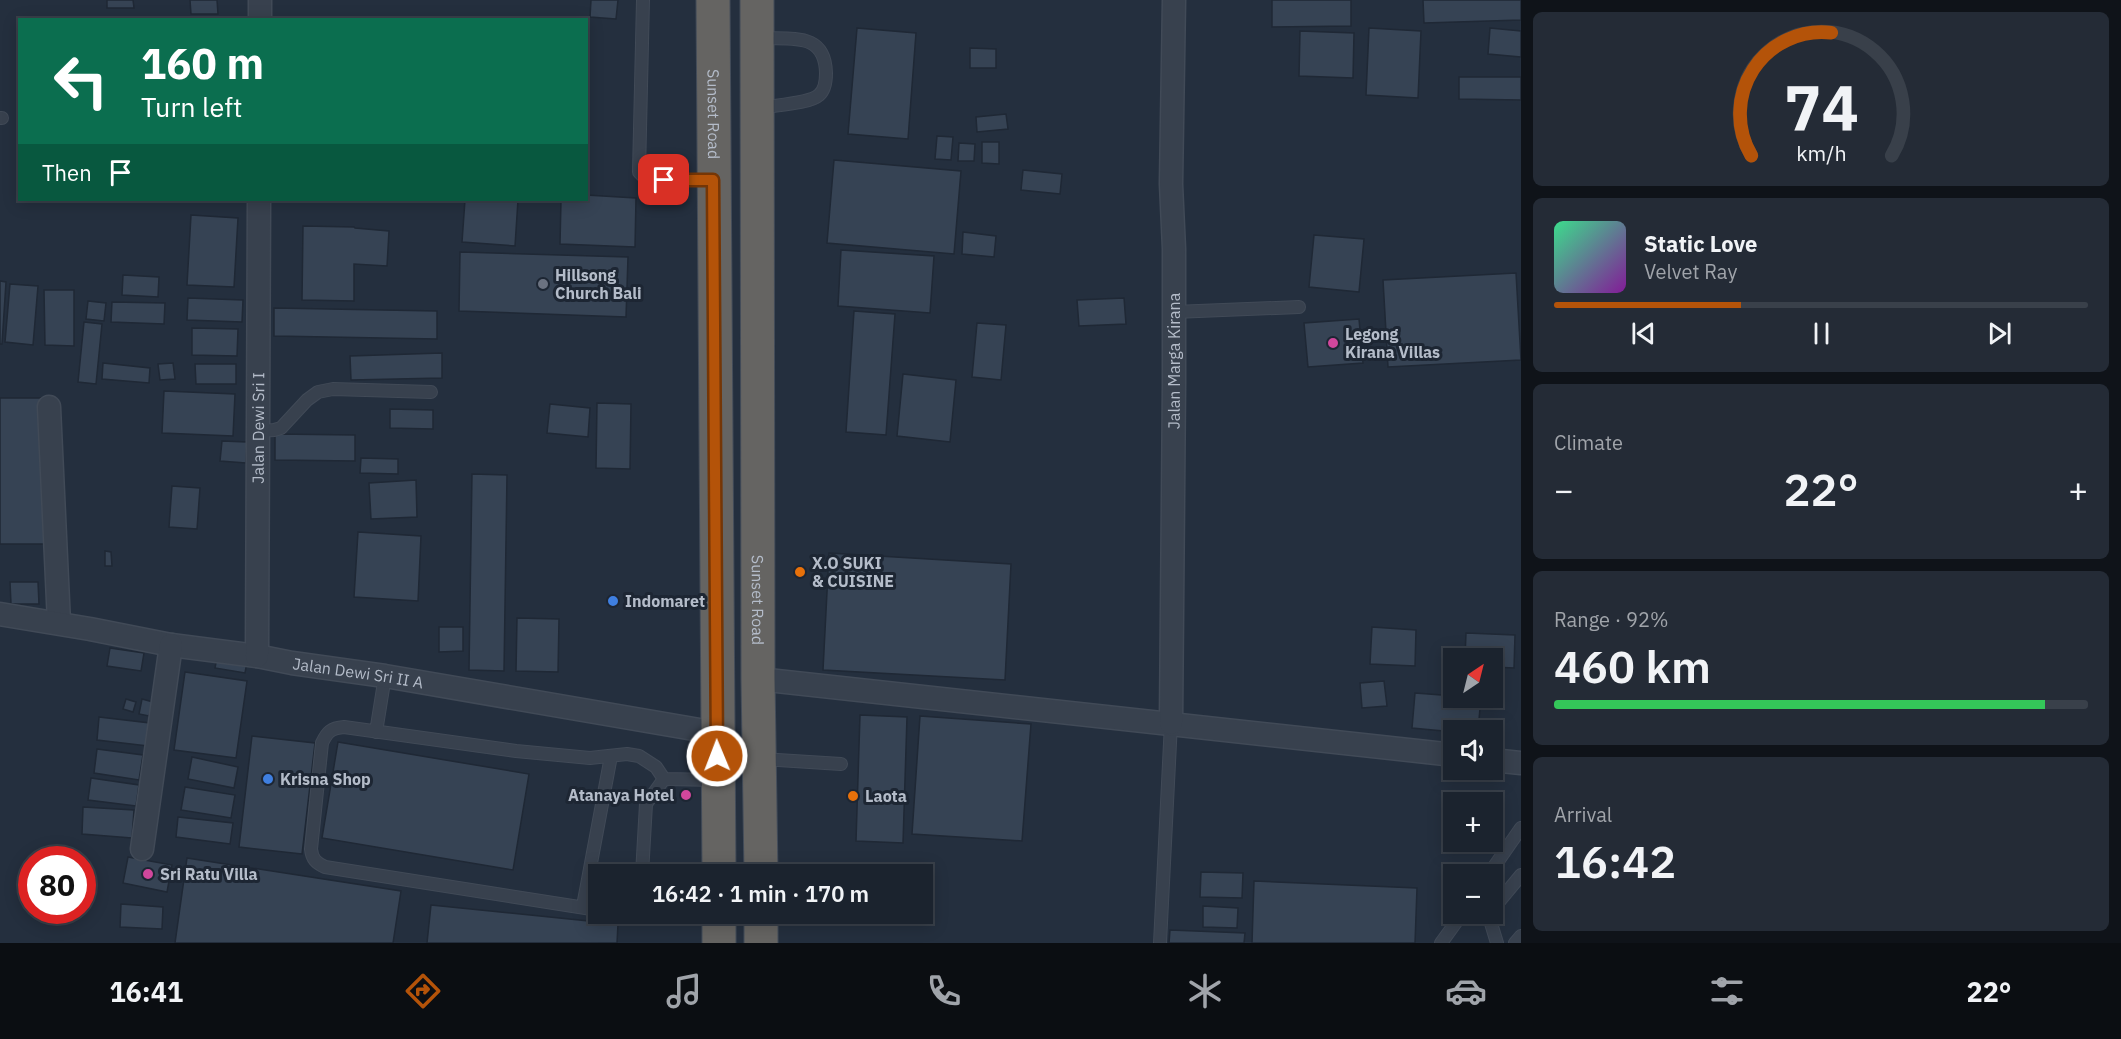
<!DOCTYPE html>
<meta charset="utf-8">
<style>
body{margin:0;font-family:"IBM Plex Sans",sans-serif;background:#242b36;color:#f1f3f6;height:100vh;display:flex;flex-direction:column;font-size:22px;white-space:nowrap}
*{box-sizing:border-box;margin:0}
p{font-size:20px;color:#a0a4aa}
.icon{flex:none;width:33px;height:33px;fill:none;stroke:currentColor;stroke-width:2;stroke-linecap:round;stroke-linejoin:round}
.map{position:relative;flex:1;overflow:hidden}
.drawer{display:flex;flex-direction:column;gap:12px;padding:12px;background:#0f1319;width:600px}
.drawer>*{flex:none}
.banner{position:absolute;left:18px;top:18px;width:570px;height:183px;border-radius:0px;box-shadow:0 3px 15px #0003,0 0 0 2px #39404a;background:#0b6e4f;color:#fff;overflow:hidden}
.needle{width:39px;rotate:35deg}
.tools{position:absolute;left:1443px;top:648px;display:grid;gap:12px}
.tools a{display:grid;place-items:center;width:60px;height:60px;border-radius:0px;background:#1b232e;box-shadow:0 3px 15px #0003,0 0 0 2px #39404a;font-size:30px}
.speed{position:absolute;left:18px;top:846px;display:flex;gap:12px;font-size:30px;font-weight:700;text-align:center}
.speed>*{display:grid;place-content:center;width:78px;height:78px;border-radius:50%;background:#1b232e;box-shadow:0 3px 15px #0003,0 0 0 2px #39404a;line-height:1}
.speed .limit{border:9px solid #d22;background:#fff;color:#111}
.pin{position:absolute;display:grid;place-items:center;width:51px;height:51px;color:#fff;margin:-26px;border-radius:12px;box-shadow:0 3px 9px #0006}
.me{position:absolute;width:66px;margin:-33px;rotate:359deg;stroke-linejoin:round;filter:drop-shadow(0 0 4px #0008)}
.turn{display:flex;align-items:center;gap:21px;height:126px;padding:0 24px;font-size:27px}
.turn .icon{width:78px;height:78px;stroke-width:2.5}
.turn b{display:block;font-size:42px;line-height:51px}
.then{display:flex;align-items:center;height:57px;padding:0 24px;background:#0003;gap:12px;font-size:22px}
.big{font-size:45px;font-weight:600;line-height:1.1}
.drawer .tile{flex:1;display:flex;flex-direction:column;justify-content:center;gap:9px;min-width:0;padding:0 21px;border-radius:9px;background:#242b36}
.drawer .dial{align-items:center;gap:0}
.dial svg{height:156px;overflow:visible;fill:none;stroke:#39404a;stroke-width:7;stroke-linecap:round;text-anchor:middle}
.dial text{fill:#f1f3f6;stroke:none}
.song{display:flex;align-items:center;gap:18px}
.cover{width:72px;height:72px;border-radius:9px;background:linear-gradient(135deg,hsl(150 70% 55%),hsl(290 70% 35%))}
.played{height:6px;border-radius:3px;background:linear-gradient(90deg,#b45309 35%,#39404a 35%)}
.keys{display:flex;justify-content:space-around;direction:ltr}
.heat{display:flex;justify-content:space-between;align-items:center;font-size:33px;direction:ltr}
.charge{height:9px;border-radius:4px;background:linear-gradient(90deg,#34c759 92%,#39404a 0)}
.trip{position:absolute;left:588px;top:864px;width:345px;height:60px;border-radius:0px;background:#1b232e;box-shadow:0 3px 15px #0003,0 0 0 2px #39404a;font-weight:600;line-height:60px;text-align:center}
.menu{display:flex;height:96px;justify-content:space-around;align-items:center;background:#0b0e12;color:#a0a4aa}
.menu .icon{width:42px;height:42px}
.menu .active{color:#b45309}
.menu b{font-size:27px;color:#f1f3f6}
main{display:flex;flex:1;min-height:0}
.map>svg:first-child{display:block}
</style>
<main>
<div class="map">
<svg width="1521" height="943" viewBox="0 0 1521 943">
<rect width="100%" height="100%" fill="#242f3e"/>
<path fill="#364354" stroke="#1f2835" stroke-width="1.5" d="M107,0H133L134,8H107Z
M190,0H217L218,14H191Z
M591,0H618L616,19L590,17Z
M1272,0H1351V26L1272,27Z
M1423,0H1521V20L1424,23Z
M857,28L916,33L908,139L848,134Z
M1369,28L1421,31L1418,98L1366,95Z
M1490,28L1521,31V57L1488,54Z
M1300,31L1354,33L1353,78L1299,76Z
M970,48L996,49V68H970Z
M1459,77H1521V100L1459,99Z
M1006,114L1008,129L977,132L976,117Z
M937,136L953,137L951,160L935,159Z
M982,142H999V164L982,163Z
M959,143L975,144L974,161H958Z
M834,160L961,171L954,254L827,243Z
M1023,170L1062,174L1060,194L1021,190Z
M586,195L636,198L635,247L560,244L561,200H586Z
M465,200H518L515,246L462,242Z
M191,215L238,218L234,287L187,285Z
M303,226L354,227L355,228L389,231L387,266L354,264V301L302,300Z
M963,232L996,236L994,257L962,254Z
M1314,235L1364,239L1359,292L1309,287Z
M841,250L934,256L930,313L838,306Z
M460,252L628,257L626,317L459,311Z
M1516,273L1521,360L1388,367L1383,280Z
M123,275L159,277L158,297L122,295Z
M0,281L6,282L2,344H0Z
M10,284L38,286L33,345L5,342Z
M44,290H74V346L45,345Z
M188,298L243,300L242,322L187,320Z
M1124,298L1126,324L1079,326L1077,300Z
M88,301L106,303L104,321L86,319Z
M112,302L165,303L164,324L111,322Z
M274,308L437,311V339L274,336Z
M854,311L895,314L886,435L846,432Z
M1359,319L1363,363L1308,367L1304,323Z
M84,322L102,324L96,384L78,382Z
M977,323L1006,325L1001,380L972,377Z
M192,328L238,329L237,356L192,355Z
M442,353V378L351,380L350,356Z
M103,363L150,368L149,383L102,379Z
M173,363L175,379L160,380L158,364Z
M195,364H236V384H196Z
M903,374L956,380L950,442L897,436Z
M164,391L235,394L233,436L162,433Z
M0,398H44L45,544H0Z
M597,403L631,404L630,469L596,468Z
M550,404L590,408L588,437L547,433Z
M390,409L433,410V429L390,428Z
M275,434L355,435V461L275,460Z
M222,441L247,442L246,463L220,461Z
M361,458L398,459V474L360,473Z
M472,474L507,475L504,671L469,670Z
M416,480L417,517L371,519L369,483Z
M172,486L200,488L197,529L169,527Z
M358,532L421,536L418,601L354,597Z
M105,551L111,552L112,566H105Z
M829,553L1011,564L1005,680L823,670Z
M10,582H38L39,604H11Z
M517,618L559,619L558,672L516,671Z
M439,627H463V651L439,652Z
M1372,627L1416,630L1415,666L1370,664Z
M1466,633L1515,635L1514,668L1492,667V658H1465Z
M110,648L144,653L141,671L107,666Z
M217,657L247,662L245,673L215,668Z
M185,672L247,681L236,758L174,750Z
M1384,681L1387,706L1362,708L1360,683Z
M1415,693L1481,698L1478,730L1454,732L1412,728Z
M126,699L136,702L133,712L123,709Z
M142,699L153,702L149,716L139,714Z
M860,715L907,717L903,843L856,841Z
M920,716L1031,724L1022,841L912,834Z
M99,717L150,723L148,746L97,740Z
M252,736L315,743L302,854L239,847Z
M338,742L529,774L513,870L322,838Z
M97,749L143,755L139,780L94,773Z
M192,757L238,767L234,788L188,779Z
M91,778L139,785L136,806L88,800Z
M185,787L235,795L231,818L181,810Z
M83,807L134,810L132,838L82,834Z
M178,817L233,823L230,844L176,837Z
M128,857L172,865L167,892L123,883Z
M187,858L401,891L393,943H175Z
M1201,872L1243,873L1242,898L1200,897Z
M1254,881L1417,888L1415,943H1252Z
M121,904L163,907L162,929L120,927Z
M431,905L618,924L617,943H427Z
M1203,906L1238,908L1237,928L1203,927Z
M1170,930L1245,933L1244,943H1169Z"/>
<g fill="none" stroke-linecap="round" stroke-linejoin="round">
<g stroke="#414a57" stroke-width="14">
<path id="service" d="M643,0L639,172L647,180H713
M759,38C791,40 825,31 826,73C826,80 825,90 819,95C809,104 774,105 760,108
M0,118H2
M1174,312L1299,307
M258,431L274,430L281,428L307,400L318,392L333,389L431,392
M376,732L385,676
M761,759L841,764
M642,874L646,804L664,779L717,780
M1489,874L1521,828
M583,906L611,756
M598,910L325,867C316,863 312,859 311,849L322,743C327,732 331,728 344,727L516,751L590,758L627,754L639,756L656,767L664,779
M1492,910L1521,875
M612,914H628
M1491,914L1490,920L1497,943
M1160,943L1171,723
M1441,943L1462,914
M1515,943L1521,936"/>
</g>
<g stroke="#414a57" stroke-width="25">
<g id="minor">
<path d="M260,20V0"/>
<path d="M49,407L59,623"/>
<path id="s1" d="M0,614L90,629L171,645L257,656L292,663L385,676L717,733"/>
<path id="s2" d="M257,656L259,200"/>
<path d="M758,679L1454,755"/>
<path id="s3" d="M1171,723L1174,384V249L1171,184L1174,0"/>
<path d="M1492,760L1521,763"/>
<path d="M142,849L171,645"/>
</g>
</g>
<g stroke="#434c59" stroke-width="35">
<g id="trunk">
<path id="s4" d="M713,0L719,874"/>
<path id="s5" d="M757,0L758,679L761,874"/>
<path d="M719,914V943"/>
<path d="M761,914V943"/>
</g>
</g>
<use href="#service" stroke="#38414e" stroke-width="12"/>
<use href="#minor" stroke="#38414e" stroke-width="22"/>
<use href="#trunk" stroke="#656462" stroke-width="33"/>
</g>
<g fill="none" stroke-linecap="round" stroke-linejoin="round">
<g stroke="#753606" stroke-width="15">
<path id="route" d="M664,180H713L717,756"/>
</g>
<use href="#route" stroke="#b45309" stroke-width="10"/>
</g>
<circle fill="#6b7280" stroke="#1d2633" stroke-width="2" cx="543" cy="284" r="6"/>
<g fill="#d1479c" stroke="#1d2633" stroke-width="2">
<circle cx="1333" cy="343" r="6"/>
<circle cx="686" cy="795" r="6"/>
<circle cx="148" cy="874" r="6"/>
</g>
<g fill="#e8710a" stroke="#1d2633" stroke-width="2">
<circle cx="800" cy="572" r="6"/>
<circle cx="853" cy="796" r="6"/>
</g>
<g fill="#3f7fe0" stroke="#1d2633" stroke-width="2">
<circle cx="613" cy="601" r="6"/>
<circle cx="268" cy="779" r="6"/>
</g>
<g text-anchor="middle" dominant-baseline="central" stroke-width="6" stroke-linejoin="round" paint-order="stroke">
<g font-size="16" fill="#b4bcc9" stroke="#1d2633">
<text stroke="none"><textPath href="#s4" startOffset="114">Sunset Road</textPath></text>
<text stroke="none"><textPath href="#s3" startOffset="362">Jalan Marga Kirana</textPath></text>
<text stroke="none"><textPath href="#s2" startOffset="228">Jalan Dewi Sri I</textPath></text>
<text stroke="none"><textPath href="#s5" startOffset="600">Sunset Road</textPath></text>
<text stroke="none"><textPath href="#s1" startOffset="363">Jalan Dewi Sri II A</textPath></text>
</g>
<g font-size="16" font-weight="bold" fill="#b4bcc9" stroke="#1d2633" text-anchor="start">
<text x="555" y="275">Hillsong<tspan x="555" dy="18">Church Bali</tspan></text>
<text x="1345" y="334">Legong<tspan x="1345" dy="18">Kirana Villas</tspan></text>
<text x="812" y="563">X.O SUKI<tspan x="812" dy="18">&amp; CUISINE</tspan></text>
<text x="625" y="601">Indomaret</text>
<text x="280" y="779">Krisna Shop</text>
<text x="674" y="795" text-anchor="end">Atanaya Hotel</text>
<text x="865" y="796">Laota</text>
<text x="160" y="874">Sri Ratu Villa</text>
</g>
</g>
</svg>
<div class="tools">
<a><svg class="needle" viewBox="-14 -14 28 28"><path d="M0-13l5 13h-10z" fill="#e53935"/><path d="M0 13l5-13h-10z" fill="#a0a4aa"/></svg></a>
<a><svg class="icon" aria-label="sound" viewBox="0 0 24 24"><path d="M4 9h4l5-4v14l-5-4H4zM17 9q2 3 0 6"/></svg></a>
<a>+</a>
<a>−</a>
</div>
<div class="speed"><div class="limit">80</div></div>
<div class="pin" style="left:664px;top:180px;background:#d93025"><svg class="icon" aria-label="arrive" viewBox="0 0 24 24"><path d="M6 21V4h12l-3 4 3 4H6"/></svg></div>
<svg class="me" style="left:717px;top:756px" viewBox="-20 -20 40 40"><circle r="17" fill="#b45309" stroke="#fff" stroke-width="3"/><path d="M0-11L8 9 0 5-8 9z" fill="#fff"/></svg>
<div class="trip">16:42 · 1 min · 170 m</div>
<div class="banner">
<div class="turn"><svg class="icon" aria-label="left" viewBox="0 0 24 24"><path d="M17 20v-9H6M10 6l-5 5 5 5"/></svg><div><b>160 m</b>Turn left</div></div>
<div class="then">Then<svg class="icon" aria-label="arrive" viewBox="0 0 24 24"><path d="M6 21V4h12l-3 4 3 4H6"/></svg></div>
</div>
</div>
<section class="drawer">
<div class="tile dial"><svg viewBox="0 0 100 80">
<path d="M14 69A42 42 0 1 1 86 69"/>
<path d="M14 69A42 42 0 0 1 55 6" stroke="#b45309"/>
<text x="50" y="56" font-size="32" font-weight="700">74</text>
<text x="50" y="72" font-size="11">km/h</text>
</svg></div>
<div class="tile">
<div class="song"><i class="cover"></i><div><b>Static Love</b><p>Velvet Ray</p></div></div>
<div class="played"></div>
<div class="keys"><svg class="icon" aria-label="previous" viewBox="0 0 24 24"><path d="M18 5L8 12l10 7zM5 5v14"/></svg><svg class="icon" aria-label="pause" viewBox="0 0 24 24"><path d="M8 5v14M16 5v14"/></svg><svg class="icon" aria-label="next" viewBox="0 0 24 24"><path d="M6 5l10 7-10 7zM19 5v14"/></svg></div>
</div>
<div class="tile"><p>Climate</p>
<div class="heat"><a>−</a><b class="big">22°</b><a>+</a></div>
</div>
<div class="tile"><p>Range · 92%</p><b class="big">460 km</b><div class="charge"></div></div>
<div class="tile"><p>Arrival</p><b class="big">16:42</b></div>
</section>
</main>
<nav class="menu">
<b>16:41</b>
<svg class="icon active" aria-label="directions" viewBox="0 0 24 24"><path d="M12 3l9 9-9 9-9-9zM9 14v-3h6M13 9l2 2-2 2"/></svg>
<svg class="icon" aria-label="music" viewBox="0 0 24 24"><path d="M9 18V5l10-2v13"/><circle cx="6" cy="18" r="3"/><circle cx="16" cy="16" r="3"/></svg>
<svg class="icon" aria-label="phone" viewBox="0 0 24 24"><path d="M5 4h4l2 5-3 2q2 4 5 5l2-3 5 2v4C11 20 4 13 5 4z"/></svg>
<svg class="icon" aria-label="climate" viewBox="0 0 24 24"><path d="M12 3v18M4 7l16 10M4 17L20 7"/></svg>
<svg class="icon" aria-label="car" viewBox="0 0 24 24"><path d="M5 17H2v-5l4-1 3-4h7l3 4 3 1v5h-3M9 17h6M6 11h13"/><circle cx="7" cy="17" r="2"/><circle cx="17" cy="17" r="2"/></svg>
<svg class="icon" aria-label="filters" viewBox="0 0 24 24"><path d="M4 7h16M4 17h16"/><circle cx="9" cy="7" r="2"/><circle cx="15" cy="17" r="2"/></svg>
<b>22°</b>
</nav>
